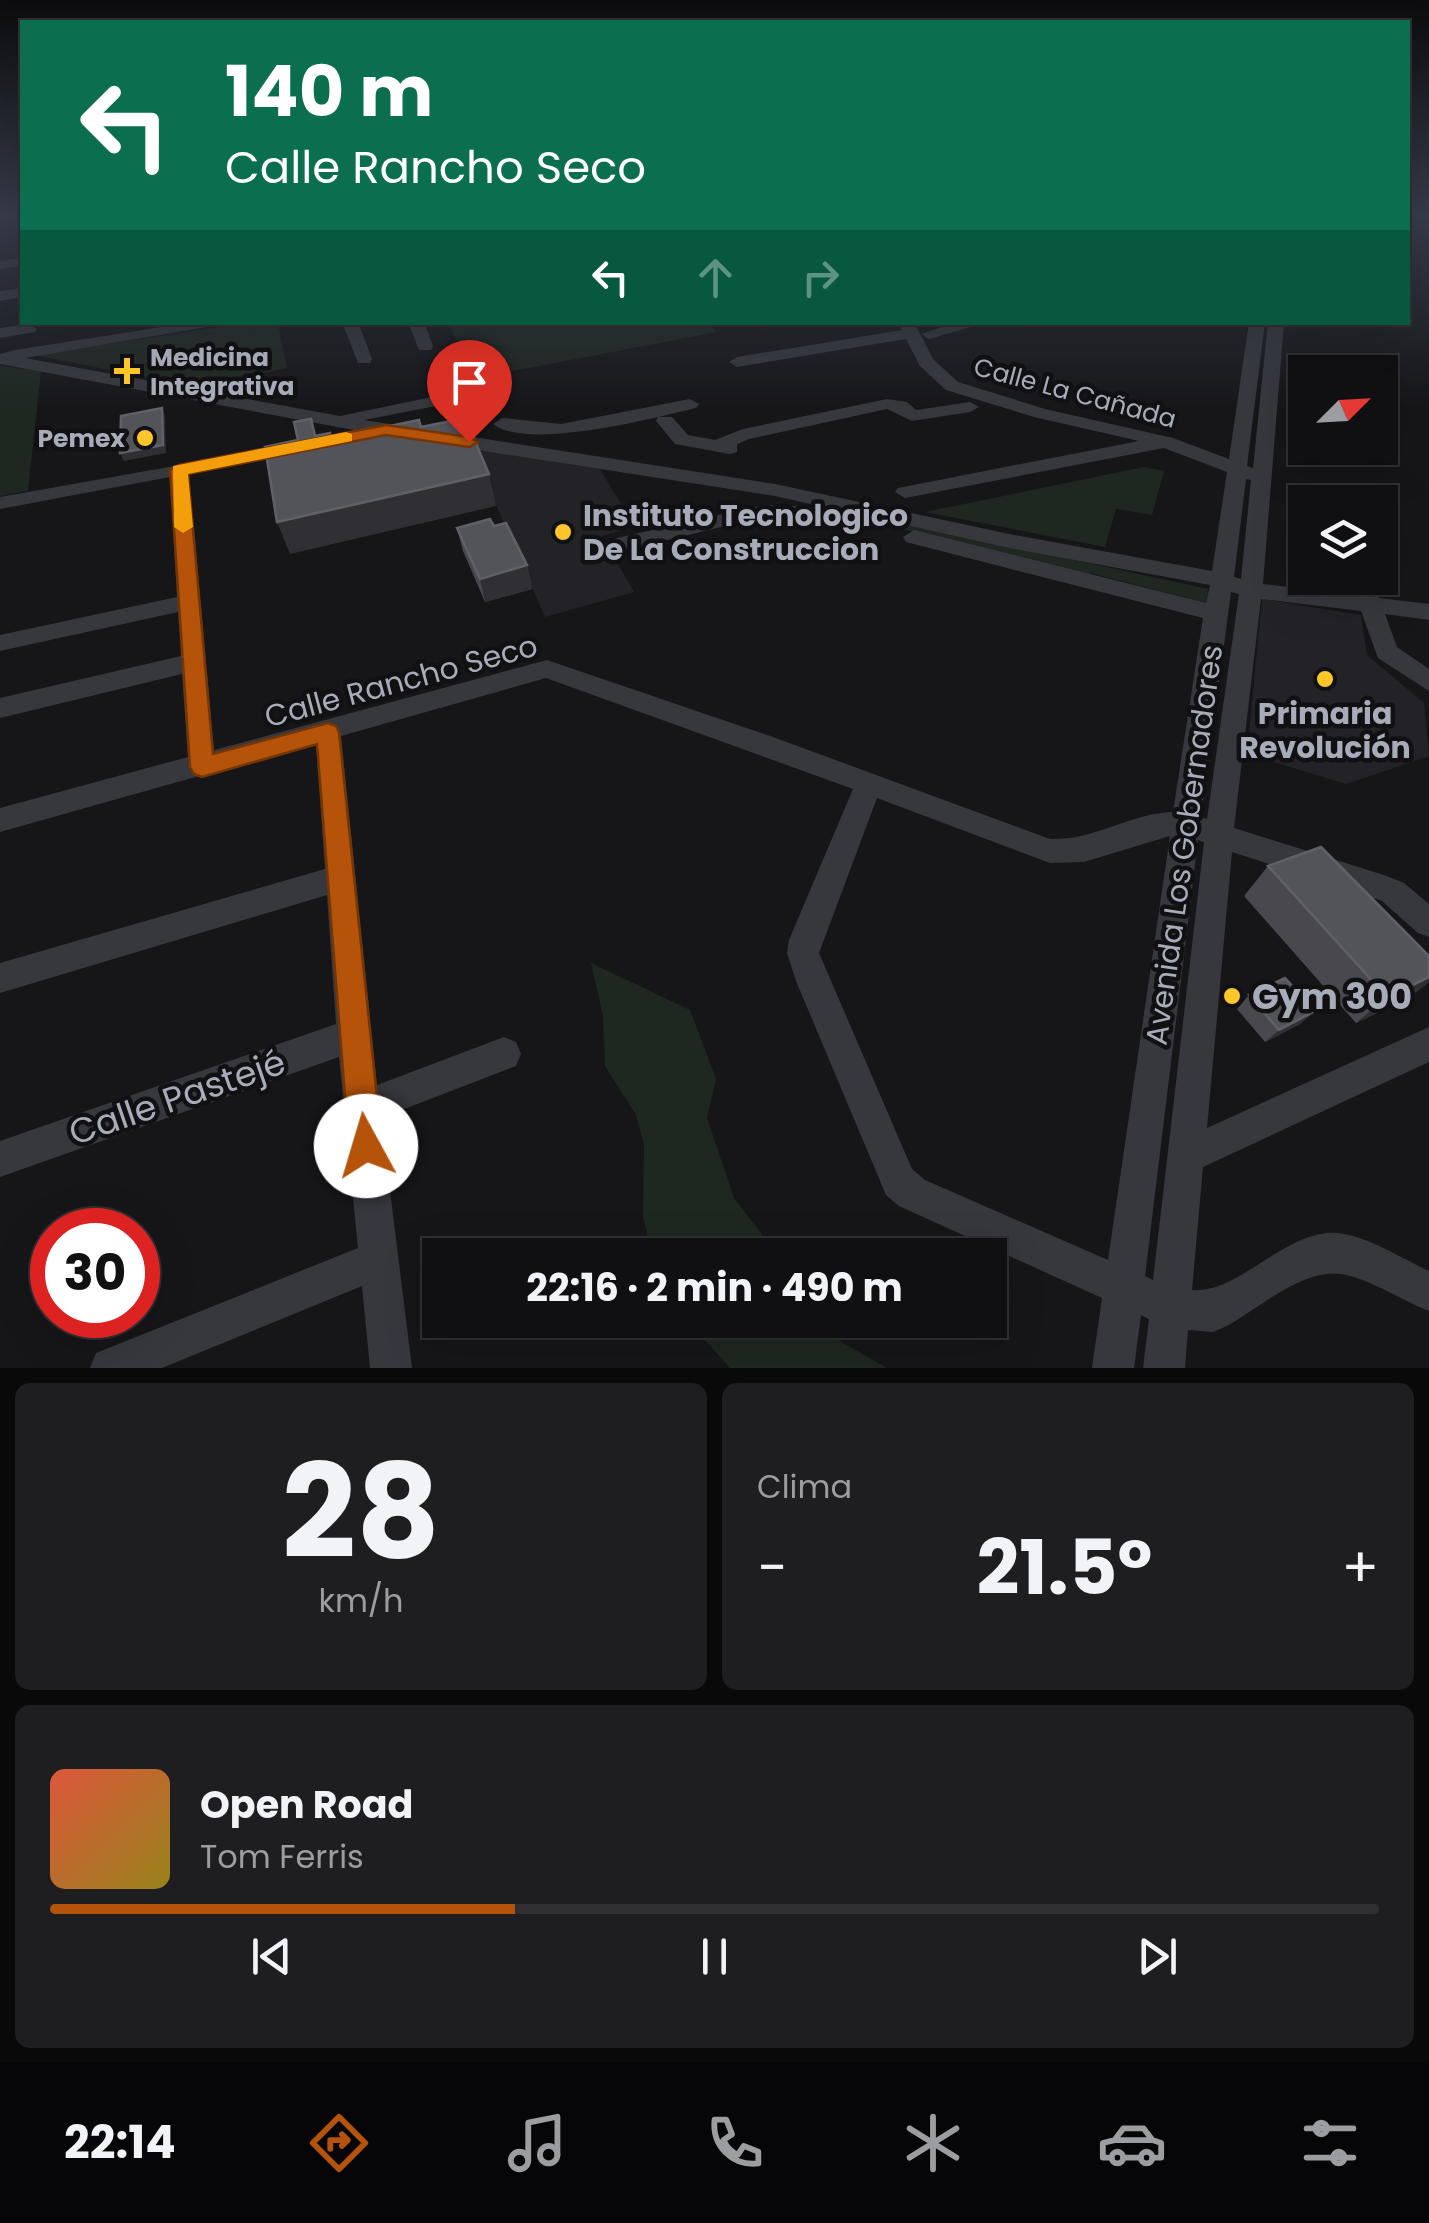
<!DOCTYPE html>
<html lang="es">
<meta charset="utf-8">
<style>
body{margin:0;font-family:Poppins,sans-serif;background:#1e1e21;color:#f1f3f6;height:100vh;display:flex;flex-direction:column;font-size:38px;white-space:nowrap}
*{box-sizing:border-box;margin:0}
p{font-size:32px;color:#9c9da0}
.icon{flex:none;width:55px;height:55px;fill:none;stroke:currentColor;stroke-width:2;stroke-linecap:round;stroke-linejoin:round}
.map{position:relative;height:1368px;overflow:hidden}
.drawer{display:flex;flex-direction:column;gap:15px;padding:15px;background:#09090a;flex:1}
.drawer>*{flex:none}
.guide{position:absolute;left:20px;top:20px;width:1390px;height:305px;border-radius:0px;box-shadow:0 10px 40px #0002,0 0 0 2px #303033;background:#0b6e4f;color:#fff;overflow:hidden}
.needle{width:65px;rotate:66deg}
.buttons{position:absolute;left:1288px;top:355px;display:grid;gap:20px}
.buttons a{display:grid;place-items:center;width:110px;height:110px;border-radius:0px;background:#101013;box-shadow:0 10px 40px #0002,0 0 0 2px #303033;font-size:50px}
.speed{position:absolute;left:30px;top:1208px;display:flex;gap:20px;font-size:50px;font-weight:700;text-align:center}
.speed>*{display:grid;place-content:center;width:130px;height:130px;border-radius:50%;background:#101013;box-shadow:0 10px 40px #0002,0 0 0 2px #303033;line-height:1}
.speed .limit{border:15px solid #d22;background:#fff;color:#111}
.pin{position:absolute;display:grid;place-items:center;width:85px;height:85px;color:#fff;margin:-102px -42px;border-radius:50% 50% 50% 0;rotate:-45deg;box-shadow:0 0 10px #0007}
.pin .icon{rotate:45deg}
.me{position:absolute;width:110px;margin:-55px;rotate:354deg;stroke-linejoin:round;filter:drop-shadow(0 0 8px #0008)}
.turn{display:flex;align-items:center;gap:35px;height:210px;padding:0 40px;font-size:45px}
.turn .icon{width:130px;height:130px;stroke-width:2.5}
.turn b{display:block;font-size:70px;line-height:85px}
.lanes{display:flex;align-items:center;height:95px;padding:0 40px;background:#0003;justify-content:center;gap:50px;direction:ltr}
.lanes .off{opacity:.35}
.big{font-size:75px;font-weight:700;line-height:1.1}
.drawer .widget{flex:1;display:flex;flex-direction:column;justify-content:center;gap:15px;min-width:0;padding:0 35px;border-radius:15px;background:#1e1e21}
.drawer .dial{align-items:center;gap:0}
.dial b{font-size:130px;line-height:1}
.song{display:flex;align-items:center;gap:30px}
.cover{width:120px;height:120px;border-radius:15px;background:linear-gradient(135deg,hsl(10 70% 55%),hsl(50 70% 35%))}
.played{height:10px;border-radius:5px;background:linear-gradient(90deg,#b45309 35%,#303033 35%)}
.keys{display:flex;justify-content:space-around;direction:ltr}
.heat{display:flex;justify-content:space-between;align-items:center;font-size:55px;direction:ltr}
.drawer .tiles{flex:1;display:grid;gap:15px;grid-template-columns:1fr 1fr}
.widget:last-child{grid-column:span 2}
.trip{position:absolute;left:422px;top:1238px;width:585px;height:100px;border-radius:0px;background:#101013;box-shadow:0 10px 40px #0002,0 0 0 2px #303033;font-weight:700;line-height:100px;text-align:center}
.menu{display:flex;height:160px;justify-content:space-around;align-items:center;background:#060608;color:#9c9da0}
.menu .icon{width:70px;height:70px}
.menu .current{color:#b45309}
.menu b{font-size:45px;color:#f1f3f6}
.map>svg:first-child{display:block}
</style>
<div class="map">
<svg width="1429" height="1368" viewBox="0 0 1429 1368">
<rect width="100%" height="100%" fill="#161619"/>
<path fill="#232226" d="M486,451L600,469L635,527L602,536L634,592L545,617L474,454Z
M1262,599L1361,615L1367,655L1424,703L1429,756L1346,784L1247,754Z"/>
<path fill="#1e2720" d="M707,322L717,332L476,378L448,323Z
M246,323H278L287,368L196,387L34,355Z
M0,366L41,371L28,491L0,496Z
M1144,467L1164,471L1152,515L1116,509L1105,547L925,512Z
M776,495L1208,589L1206,603L1090,573L1087,579Z
M591,963L690,1010L716,1079L707,1118L734,1198L761,1233L770,1255H652L643,1217L644,1145L636,1115L605,1066L603,1016Z
M687,1320H803L887,1368H730Z"/>
<g fill="none" stroke-linecap="round" stroke-linejoin="round">
<path fill="#37383e" fill-rule="evenodd" d="M22,258V266L0,269V261Z
M22,288V297L0,301V291Z
M194,322H236L25,358L340,416L466,390L472,391V399L364,420L775,484L1014,535L1212,571L1227,472L1164,448L905,498L895,492L898,488L1139,441L1034,417L946,390L920,366L906,339L737,367L729,362L737,357L902,330L898,322H914L933,359L958,382L1045,409L1173,438L1229,459L1249,322H1265L1247,466L1253,468L1268,322H1284L1263,584L1355,595L1358,588H1374L1379,598L1429,604V620L1385,614L1397,647L1429,669V691L1378,658L1361,611L1261,599L1234,828L1387,876L1404,883L1429,904V937L1418,933L1382,901L1232,852L1207,1128L1429,1027V1062L1203,1167L1192,1290C1236,1294 1278,1238 1327,1233C1359,1230 1400,1258 1429,1271V1311C1401,1300 1370,1279 1341,1274C1303,1268 1259,1308 1227,1326L1213,1332L1188,1330L1185,1368H1143L1149,1319L1141,1315L1134,1368H1092L1102,1298L899,1206L886,1195L796,981L787,953L789,940L853,789L546,678L341,736L377,1085L504,1037L516,1042L521,1054L516,1066L381,1118L412,1368H370L362,1286L162,1368H90L96,1353L358,1248L339,1057L0,1177V1141L336,1024L327,895L0,993V963L325,869L316,743L0,832V808L188,757L182,674L0,718V698L181,656L178,612L0,651V635L177,597L170,477L0,509V497L304,443V451L189,473L214,750L547,660L773,737L1050,839C1094,841 1130,813 1173,812L1203,618L906,542L903,537L914,530L1206,603L1210,585L1014,549L775,496L386,436L0,364V354L15,350ZM1246,479L1251,480L1241,579L1234,577ZM1231,592L1239,594L1207,819L1201,817ZM877,798L1050,863L1084,862L1170,836L1108,1260L925,1180L912,1169L819,953ZM1198,840L1204,842L1153,1280L1145,1276Z
M342,322H358L372,359L370,363H358Z
M408,322H424L433,346L431,350H419Z
M957,322H988L929,339L921,334Z
M29,324L37,329L35,332L0,338V328Z
M690,399L699,404L696,408C654,418 527,451 493,424L502,418L561,424Z
M887,399L907,402L916,410L970,402L979,407L970,412L912,421L887,409L749,439L737,444V452L730,454L675,444L656,421L658,417H672L688,435L715,440L743,429Z
M763,505L817,507L827,513L817,519L763,517L617,552L606,545L617,538Z"/>
</g>
<path fill="#48484e" d="M494,526L527,565L532,589L485,602L463,551L457,528Z
M1268,866L1409,998L1356,1023L1244,896Z
M1249,995L1315,1011L1300,1024L1265,1042L1237,1009Z"/>
<path fill="#303034" d="M162,408L165,416L166,453L124,461L120,453Z
M489,474L496,506L290,554L277,522Z
M527,565L532,589L485,602L480,579Z
M1429,977V982L1409,998L1356,1023L1387,997Z
M1315,1011L1300,1024L1265,1042L1279,1030Z"/>
<path fill="#53535a" stroke="#606168" stroke-width="2.5" d="M162,408L163,445L120,453L121,416Z
M311,419L315,436L330,433L331,438L419,420L421,427L456,420L467,422L489,474L277,522L265,447L298,440L294,422Z
M490,519L494,526L506,523L527,565L480,579L457,528Z
M1321,847L1429,956V977L1387,997L1268,866Z
M1285,978L1315,1011L1279,1030L1249,995Z"/>
<linearGradient id="sky" x2="0" y2="1"><stop stop-color="#0c0c0e"/><stop offset="0.53" stop-color="#363c49"/><stop offset="1" stop-color="#363c49" stop-opacity="0"/></linearGradient>
<rect width="1429" height="409" fill="url(#sky)"/>
<path fill="#b45309" stroke="#753606" stroke-width="2.5" d="M386,425L469,437L478,442L469,447L386,435L188,474L213,754L328,723L336,726L339,732L382,1146L377,1158L366,1163L354,1158L349,1146L317,744L202,777L194,774L190,767L170,470L179,465Z"/>
<path fill="#f59e0b" d="M346,432L352,434V441L188,474L193,527L183,533L174,527L173,466Z"/>
<g fill="#fec729" stroke="#111114" stroke-width="4">
<path d="M122 356h10v10h10v10h-10v10h-10v-10h-10v-10h10z"/>
<circle cx="145" cy="438" r="10"/>
<circle cx="563" cy="532" r="10"/>
<circle cx="1325" cy="679" r="10"/>
<circle cx="1232" cy="996" r="10"/>
</g>
<g text-anchor="middle" dominant-baseline="central" stroke-width="9" stroke-linejoin="round" paint-order="stroke">
<g font-size="25" font-weight="bold" fill="#a8acb9" stroke="#111114" text-anchor="start">
<text x="150" y="357">Medicina<tspan x="150" dy="29">Integrativa</tspan></text>
<text x="125" y="438" text-anchor="end">Pemex</text>
</g>
<g font-size="25" fill="#a8acb9" stroke="#111114">
<text transform="translate(1075 393) rotate(15)">Calle La Cañada</text>
</g>
<g font-size="30" font-weight="bold" fill="#a8acb9" stroke="#111114" text-anchor="start">
<text x="583" y="515">Instituto Tecnologico<tspan x="583" dy="34">De La Construccion</tspan></text>
<text x="1325" y="713" text-anchor="middle">Primaria<tspan x="1325" dy="34">Revolución</tspan></text>
</g>
<g font-size="30" fill="#a8acb9" stroke="#111114">
<text transform="translate(401 681) rotate(-15)">Calle Rancho Seco</text>
<text transform="translate(1184 845) rotate(-82)">Avenida Los Gobernadores</text>
</g>
<g font-size="35" font-weight="bold" fill="#a8acb9" stroke="#111114" text-anchor="start">
<text x="1252" y="996">Gym 300</text>
</g>
<g font-size="35" fill="#a8acb9" stroke="#111114">
<text transform="translate(177 1097) rotate(-19)">Calle Pastejé</text>
</g>
</g>
</svg>
<div class="buttons">
<a><svg class="needle" viewBox="-14 -14 28 28"><path d="M0-13l5 13h-10z" fill="#e53935"/><path d="M0 13l5-13h-10z" fill="#9c9da0"/></svg></a>
<a><svg class="icon" aria-label="layers" viewBox="0 0 24 24"><path d="M12 4l9 5-9 5-9-5zM3 14l9 5 9-5"/></svg></a>
</div>
<div class="speed"><div class="limit">30</div></div>
<div class="pin" style="left:469px;top:442px;background:#d93025"><svg class="icon" aria-label="arrive" viewBox="0 0 24 24"><path d="M6 21V4h12l-3 4 3 4H6"/></svg></div>
<svg class="me" style="left:366px;top:1146px" viewBox="-20 -20 40 40"><circle r="19" fill="#fff"/><path d="M0-13L10 11 0 6-10 11z" fill="#b45309"/></svg>
<div class="trip">22:16 · 2 min · 490 m</div>
<div class="guide">
<div class="turn"><svg class="icon" aria-label="left" viewBox="0 0 24 24"><path d="M17 20v-9H6M10 6l-5 5 5 5"/></svg><div><b>140 m</b>Calle Rancho Seco</div></div>
<div class="lanes"><svg class="icon" aria-label="left" viewBox="0 0 24 24"><path d="M17 20v-9H6M10 6l-5 5 5 5"/></svg><svg class="icon off" aria-label="ahead" viewBox="0 0 24 24"><path d="M12 20V5M6 11l6-6 6 6"/></svg><svg class="icon off" aria-label="right" viewBox="0 0 24 24"><path d="M7 20v-9h11M14 6l5 5-5 5"/></svg></div>
</div>
</div>
<section class="drawer">
<div class="tiles">
<div class="widget dial"><b>28</b><p>km/h</p></div>
<div class="widget"><p>Clima</p>
<div class="heat"><a>−</a><b class="big">21.5°</b><a>+</a></div>
</div>
<div class="widget">
<div class="song"><i class="cover"></i><div><b>Open Road</b><p>Tom Ferris</p></div></div>
<div class="played"></div>
<div class="keys"><svg class="icon" aria-label="previous" viewBox="0 0 24 24"><path d="M18 5L8 12l10 7zM5 5v14"/></svg><svg class="icon" aria-label="pause" viewBox="0 0 24 24"><path d="M8 5v14M16 5v14"/></svg><svg class="icon" aria-label="next" viewBox="0 0 24 24"><path d="M6 5l10 7-10 7zM19 5v14"/></svg></div>
</div>
</div>
</section>
<nav class="menu">
<b>22:14</b>
<svg class="icon current" aria-label="directions" viewBox="0 0 24 24"><path d="M12 3l9 9-9 9-9-9zM9 14v-3h6M13 9l2 2-2 2"/></svg>
<svg class="icon" aria-label="music" viewBox="0 0 24 24"><path d="M9 18V5l10-2v13"/><circle cx="6" cy="18" r="3"/><circle cx="16" cy="16" r="3"/></svg>
<svg class="icon" aria-label="phone" viewBox="0 0 24 24"><path d="M5 4h4l2 5-3 2q2 4 5 5l2-3 5 2v4C11 20 4 13 5 4z"/></svg>
<svg class="icon" aria-label="climate" viewBox="0 0 24 24"><path d="M12 3v18M4 7l16 10M4 17L20 7"/></svg>
<svg class="icon" aria-label="car" viewBox="0 0 24 24"><path d="M5 17H2v-5l4-1 3-4h7l3 4 3 1v5h-3M9 17h6M6 11h13"/><circle cx="7" cy="17" r="2"/><circle cx="17" cy="17" r="2"/></svg>
<svg class="icon" aria-label="filters" viewBox="0 0 24 24"><path d="M4 7h16M4 17h16"/><circle cx="9" cy="7" r="2"/><circle cx="15" cy="17" r="2"/></svg>
</nav>
